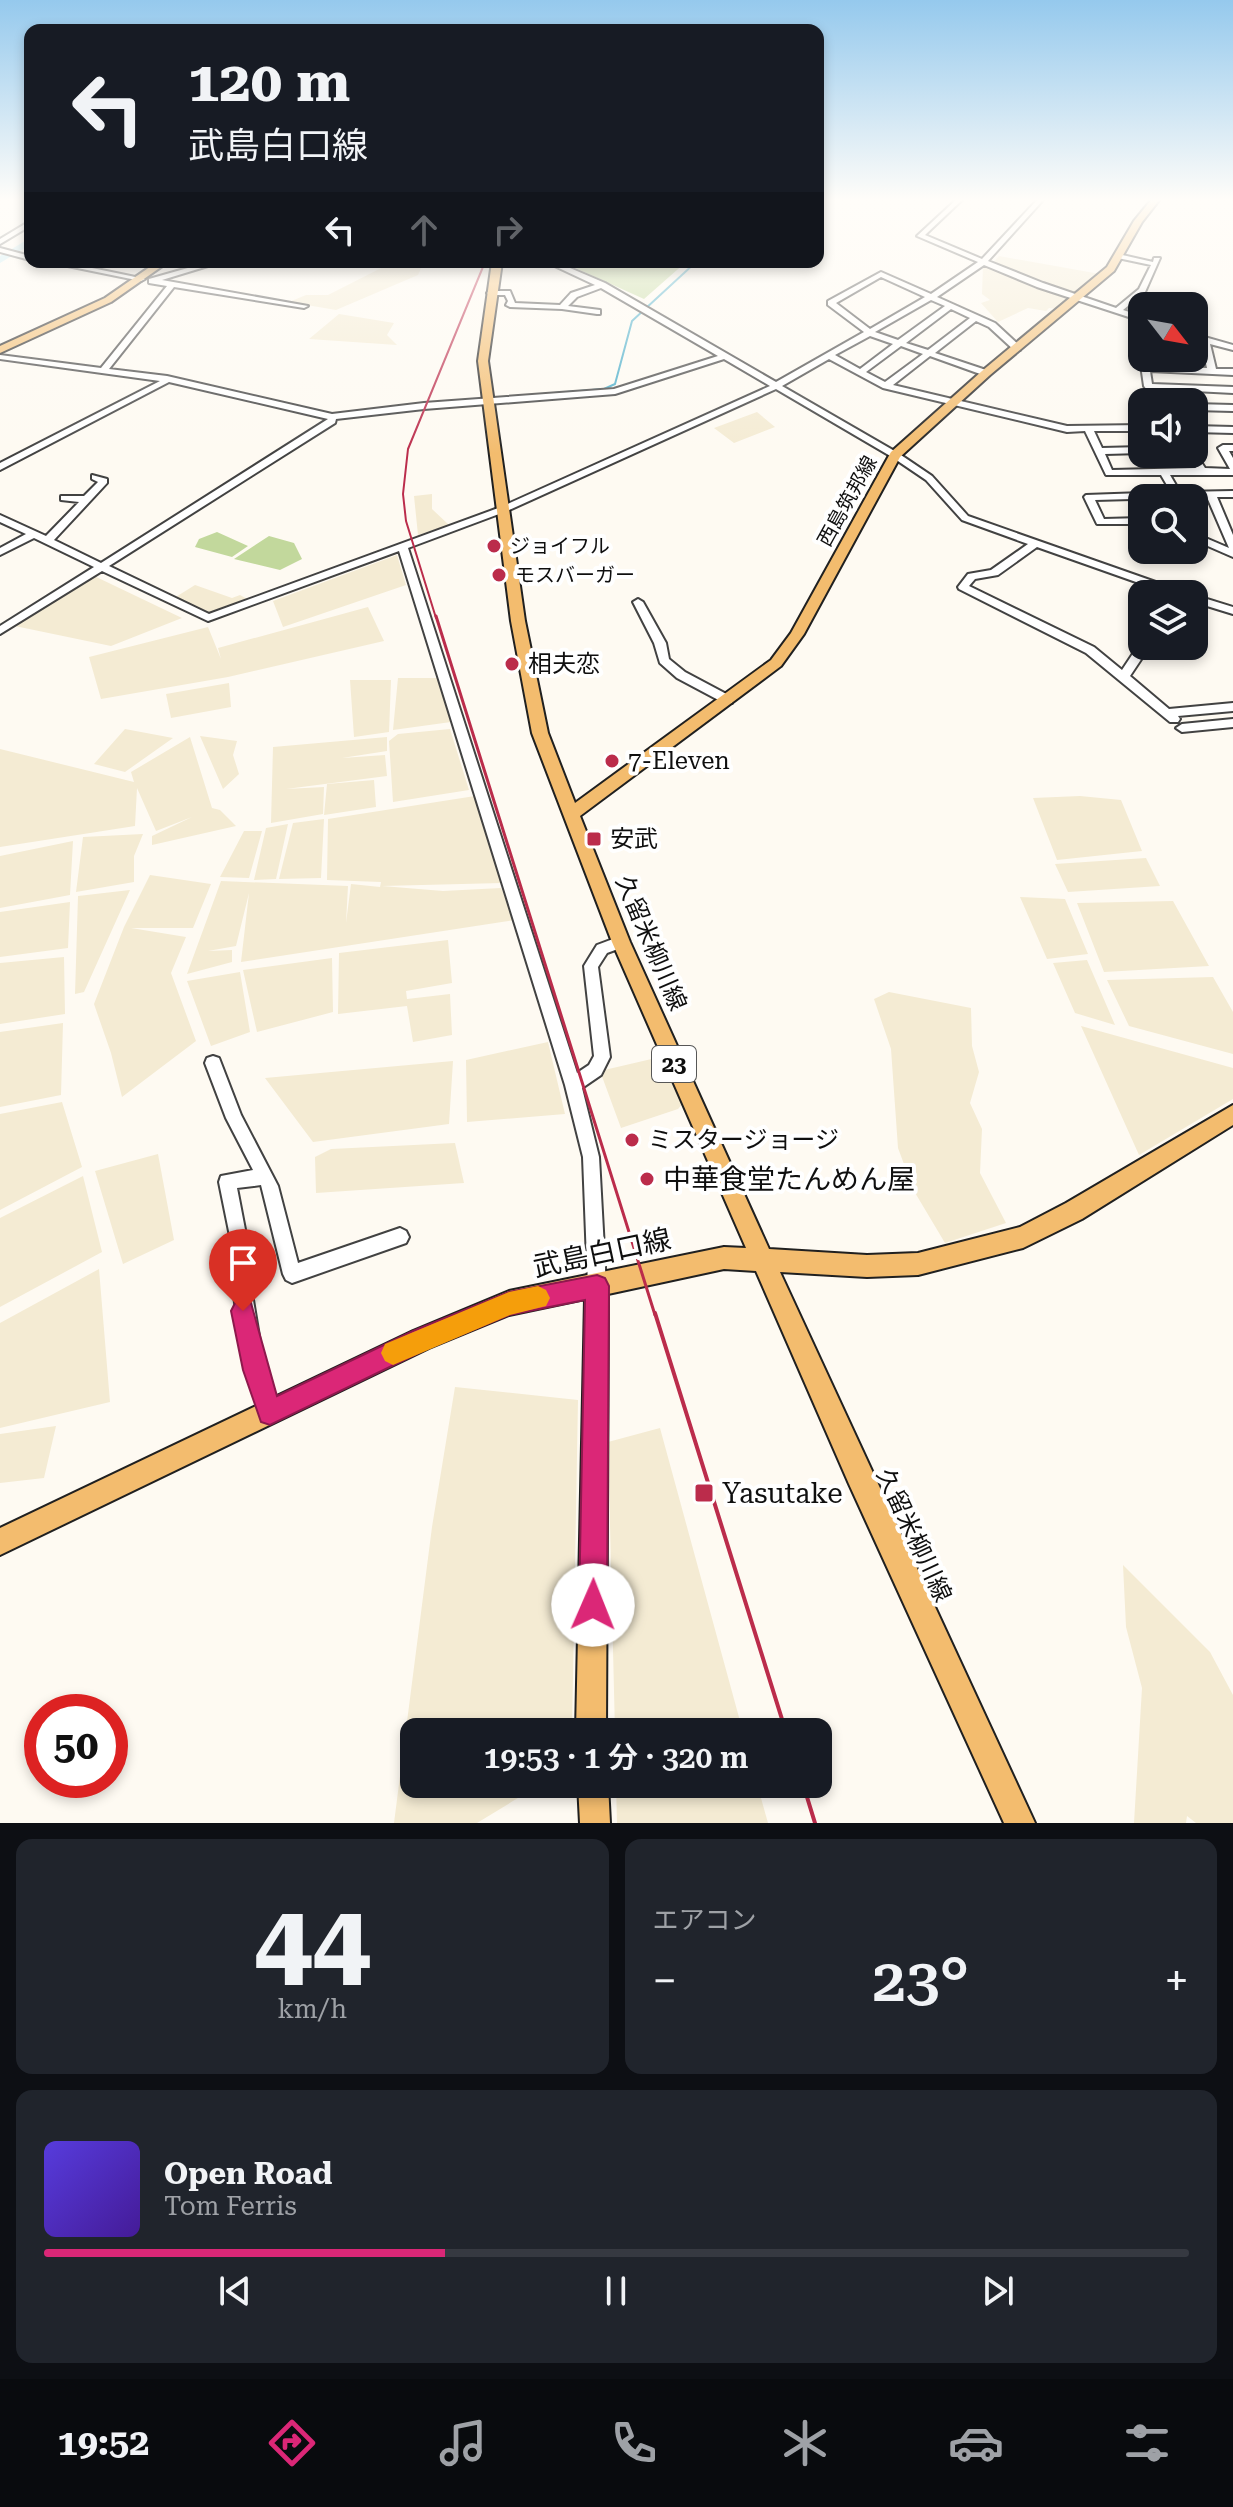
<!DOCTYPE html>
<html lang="ja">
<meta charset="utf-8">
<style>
body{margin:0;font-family:"Roboto Serif","Noto Sans JP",serif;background:#20242c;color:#f1f3f6;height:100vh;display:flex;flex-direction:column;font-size:30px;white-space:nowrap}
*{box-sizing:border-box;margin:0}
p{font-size:26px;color:#9ea1a6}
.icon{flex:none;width:44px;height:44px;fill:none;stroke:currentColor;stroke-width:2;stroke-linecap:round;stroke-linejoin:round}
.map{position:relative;height:1823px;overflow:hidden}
.drawer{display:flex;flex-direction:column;gap:16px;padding:16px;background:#0d0f14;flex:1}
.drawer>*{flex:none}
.banner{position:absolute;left:24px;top:24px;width:800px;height:244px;border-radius:16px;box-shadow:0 4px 12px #0003;background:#171b24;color:#f1f3f6;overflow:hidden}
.needle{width:52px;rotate:121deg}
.tools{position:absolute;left:1128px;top:292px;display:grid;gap:16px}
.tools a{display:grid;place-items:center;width:80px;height:80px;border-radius:16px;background:#171b24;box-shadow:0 4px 12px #0003;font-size:40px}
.speed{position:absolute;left:24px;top:1694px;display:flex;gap:16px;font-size:40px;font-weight:700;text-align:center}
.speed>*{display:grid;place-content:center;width:104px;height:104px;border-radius:50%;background:#171b24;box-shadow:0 4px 12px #0003;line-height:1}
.speed .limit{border:12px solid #d22;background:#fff;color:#111}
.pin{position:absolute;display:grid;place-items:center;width:68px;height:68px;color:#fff;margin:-82px -34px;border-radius:50% 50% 50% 0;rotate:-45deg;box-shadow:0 0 8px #0007}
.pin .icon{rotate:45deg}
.me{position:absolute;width:88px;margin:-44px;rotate:1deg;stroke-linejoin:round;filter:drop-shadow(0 0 6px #0008)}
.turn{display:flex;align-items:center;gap:28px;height:168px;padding:0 32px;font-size:36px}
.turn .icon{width:104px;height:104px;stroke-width:2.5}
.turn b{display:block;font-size:56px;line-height:68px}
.lanes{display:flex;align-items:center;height:76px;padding:0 32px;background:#0003;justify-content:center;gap:40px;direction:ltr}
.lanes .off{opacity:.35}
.big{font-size:60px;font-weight:600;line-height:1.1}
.drawer .card{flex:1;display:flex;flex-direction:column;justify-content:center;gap:12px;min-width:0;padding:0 28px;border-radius:16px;background:#20242c}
.drawer .dial{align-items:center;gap:0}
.dial b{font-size:104px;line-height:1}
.song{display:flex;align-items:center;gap:24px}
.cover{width:96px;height:96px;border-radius:12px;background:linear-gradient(135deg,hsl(250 70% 55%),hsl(260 70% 35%))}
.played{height:8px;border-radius:4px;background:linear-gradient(90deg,#db2777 35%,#363941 35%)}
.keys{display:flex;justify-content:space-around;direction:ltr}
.heat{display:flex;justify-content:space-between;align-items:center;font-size:44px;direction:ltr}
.drawer .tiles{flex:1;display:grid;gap:16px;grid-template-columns:1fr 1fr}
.card:last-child{grid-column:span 2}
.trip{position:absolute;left:400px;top:1718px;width:432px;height:80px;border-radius:16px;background:#171b24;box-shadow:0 4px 12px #0003;font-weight:600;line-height:80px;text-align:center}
.tab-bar{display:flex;height:128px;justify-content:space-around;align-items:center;background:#090b0e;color:#9ea1a6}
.tab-bar .icon{width:56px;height:56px}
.tab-bar .on{color:#db2777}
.tab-bar b{font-size:36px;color:#f1f3f6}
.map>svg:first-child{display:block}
</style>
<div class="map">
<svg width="1233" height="1823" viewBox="0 0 1233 1823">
<rect width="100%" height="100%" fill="#fefaf2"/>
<path fill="#f4ebd3" d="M999,256L1100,274L1073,297L991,265Z
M393,262H424L418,275L336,310L289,302L306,295H328Z
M983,266L1035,287L1071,298L1058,309L1049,308L1046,311L1028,308L998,322L981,303L990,300L982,294Z
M339,314L394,323L387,335L397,345L309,339Z
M757,412L775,427L734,443L714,428Z
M432,494V509L449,525L418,535L414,496Z
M397,555L406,585L283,627L273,601Z
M90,574L182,618L111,646L10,625Z
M195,585L232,598L240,595L247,599L209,616L171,600Z
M368,607L384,641L228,677L101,699L89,657L208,627L221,659L218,648Z
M398,678H438L451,722L393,730Z
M350,680H391L389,732L354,737Z
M229,683L231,707L171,718L166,694Z
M125,729L173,738L125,772L94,764Z
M450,729L469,790L393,802L389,741L398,734Z
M200,736L237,741L233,755L239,774L223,789Z
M190,737L212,808L220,810L236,826L152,845V836L192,817L156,831L137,788L135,826L0,847V749L134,782L131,772Z
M387,737V751L342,758L385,755L387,776L286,789L324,787L323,814L271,823L273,747Z
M374,780L376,807L324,815L327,784Z
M475,796L502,883L382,886L443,891L501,888L515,920L241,962L249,893L236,946L208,951L232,950V962L187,974L221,881L348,886L346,923L351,884L380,887L381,882L327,880L328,819Z
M1080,796L1121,800L1142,851L1057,860L1033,798Z
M324,819L321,878L279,879L293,823Z
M288,824L276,879L254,880L266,828Z
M244,831H262L249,878L220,877Z
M143,834L134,856V882L76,892L83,837Z
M73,841L70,895L0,908V856Z
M1146,858L1160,886L1068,892L1055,864Z
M150,875L211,884L193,928H131L186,937L171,973L196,1041L122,1097L111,1053L94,1004L124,927Z
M130,890L84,992L75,994L78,896Z
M1020,897L1065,899L1088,954L1047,959Z
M1173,901L1209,966L1104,972L1077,903Z
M70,902L68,948L0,957V912Z
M448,940L452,983L406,991L407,999L450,994L452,1035L413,1042L407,1006L338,1014L339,953Z
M64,957L65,1014L0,1024V963Z
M332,958L333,1012L257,1032L243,970Z
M1087,960L1115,1025L1075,1013L1053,963Z
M240,972L250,1032L211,1046L187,981Z
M1213,977L1233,1012V1054L1129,1026L1107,980Z
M889,992L971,1008L972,1046L979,1072L970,1103L982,1129L980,1173L1006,1223L945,1243L914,1191L898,1148L891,1049L874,999Z
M63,1023L61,1095L0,1107V1032Z
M1081,1026L1233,1068V1099L1139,1155Z
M548,1042L565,1114L467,1122L466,1060Z
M673,1054L684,1102L678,1109L621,1128L600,1071Z
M453,1061L449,1124L313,1142L265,1078Z
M62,1102L82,1167L0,1210V1114Z
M455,1143L464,1183L316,1193L315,1157L331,1149Z
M158,1154L174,1240L123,1264L95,1171Z
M83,1176L102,1252L0,1307V1218Z
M99,1269L110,1402L0,1428V1323Z
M455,1387L578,1400L572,1732H414V1784H541L477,1823H394L432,1527Z
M56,1426L44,1478L0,1483V1434Z
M660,1428L743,1732H615L608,1442Z
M1123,1565L1210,1652L1233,1695V1823H1196L1187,1816L1186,1823H1134L1142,1688L1126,1627Z
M616,1784H757L768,1823H617Z"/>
<path fill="#c2d89c" d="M562,262H686L644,299Z
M217,532L248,546L232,557L195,547L199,539Z
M269,536L294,543L302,559L280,570L234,559Z"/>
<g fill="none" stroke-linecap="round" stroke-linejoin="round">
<path stroke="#42aac8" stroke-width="2" d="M492,398L604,389L615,384L632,321L696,262"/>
<path fill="#b9e8f4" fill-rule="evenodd" d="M30,238V245L0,263V256Z"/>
<g stroke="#424242" stroke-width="4">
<path id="minor" d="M957,199H963L925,235L982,259L1038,199H1044L988,261L1043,283L1116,308L1139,289L1151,265L1118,258V254L1153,262L1154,258H1160L1145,292L1123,310L1142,316V343L1138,341L1135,319L1037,287L984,265L937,297L995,323L1020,346V350H1014L989,327L976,321L935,353L989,371V375H983L930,356L893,385L1067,426L1142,425V431H1094L1102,448L1142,447V453L1105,454L1112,470L1196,468L1188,454H1194V451L1205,468L1230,469L1218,448L1223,445H1233V451H1229L1233,458V475H1170L1180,492L1233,491V497H1217L1233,535V557L1194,540V533L1229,548L1207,497L1095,500L1104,519L1142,518V524H1097L1084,497L1086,495L1171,492L1161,475H1106L1085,431L1067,432L883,388L829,359L782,386L898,453L932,476L968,516L1184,592L1185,594H1170L1037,547L998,575L975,579L969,586L1094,647L1122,670L1140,643H1142V646H1150L1130,676L1169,709L1233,703V711L1178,716L1180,719L1178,722H1170L1086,653L959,589L958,587L968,574L991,570L1028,544L962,520L926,480L892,457L776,389L507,511L408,548L577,1073L589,1065L594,1056L584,966L597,945L621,936L626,938L628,942L626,946L607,953L598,967L610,1057L601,1075L582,1088L599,1157L606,1286L603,1292L597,1295L591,1292L588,1286L583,1157L565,1085L399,551L208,621L102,571L0,634V626L94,567L34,538L0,555V548L26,534L0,522V515L46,536L79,502L61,500V496H84L98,482L92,479V475L107,479V483L54,540L101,563L328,419L169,382L0,470V463L160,381L0,359V355L101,368L167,286L149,283V279L209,262H221L162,280L308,306L304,308L174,287L109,369L167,376L332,414L424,403L614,389L718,356L601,288L577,297L568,306L600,310V314H597L562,309L510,307L506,305L508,301L505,295H491L487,293L491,291H510L515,303L560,305L571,293L595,285L546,262H556L605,283L776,382L864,332L828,305V301L881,272L931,294L978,262L917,236ZM881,277L925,297L870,329L836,303ZM931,300L945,306L898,340L875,332ZM951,309L970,318L928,350L906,343ZM870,336L893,344L860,369L835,355ZM901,346L923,354L885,382L866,372ZM724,359L770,386L501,507L209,614L109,566L335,423L336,419L424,409L615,394Z
M30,221V226L0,244V239Z
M0,248L30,256V260L0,252Z
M48,262H63L145,279L141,281Z
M1194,334L1233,345V350L1210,344L1216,369H1233V375L1150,371L1152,384L1233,387V393L1155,389L1164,402H1156L1144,386L1140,358L1142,356V358H1148L1149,366L1207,368L1201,341L1194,339Z
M1194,404L1233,405V411L1194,410Z
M1194,426L1233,427V433L1194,432Z
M1194,595L1233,607V614L1194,602Z
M638,599L643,602L666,643L669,659L685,672L732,697V703H724L677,678L660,663L654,643L633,602Z
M1233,719V727L1182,732L1176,728L1182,724Z
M213,1056L219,1058L241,1115L278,1186L298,1263L400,1228L406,1231L409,1237L406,1243L292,1283L286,1280L283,1274L261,1185L237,1188L247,1240L244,1246L238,1249L232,1246L219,1182L221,1176L253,1170L226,1118L205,1063L207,1058Z
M239,1261L245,1264L248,1270L260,1342L280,1413L277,1420L270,1423L263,1420L260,1413L241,1342L230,1270L233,1264Z"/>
</g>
<g stroke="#202020" stroke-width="4">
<path id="major" d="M1152,199H1160L1142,222L1114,271L990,375L900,457L804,634L781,666L580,816L630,942L769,1249L867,1255L918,1253L1020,1227L1066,1203L1233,1105V1125L1082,1219L1023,1248L918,1275L867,1277L780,1272L1035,1823H1004L849,1484L756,1271L724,1269L608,1294L606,1732H576L585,1299L509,1315L429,1348L0,1555V1528L413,1331L509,1291L724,1247L746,1248L612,942L532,733L511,621L478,361L492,262H502L488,361L525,621L548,733L575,803L771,660L791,633L891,452L982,371L1107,267L1134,221Z
M157,262H168L111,302L0,353V346L105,298Z
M578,1784H608L610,1823H580Z"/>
</g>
<use href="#minor" fill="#fff" fill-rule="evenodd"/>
<use href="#major" fill="#f3bc6e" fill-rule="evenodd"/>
<path stroke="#bb2c4b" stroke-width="2" d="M436,618L406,521L403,494L408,449L485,262"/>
<path stroke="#bb2c4b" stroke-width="3" d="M436,616L655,1315"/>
<path stroke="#bb2c4b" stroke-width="4" d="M655,1313L786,1732
M803,1784L815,1823"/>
</g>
<linearGradient id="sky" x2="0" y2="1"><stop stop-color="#95c9ed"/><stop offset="0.44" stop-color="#fffdf9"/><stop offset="1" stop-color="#fffdf9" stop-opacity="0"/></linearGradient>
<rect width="1233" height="454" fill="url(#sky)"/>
<path fill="#db2777" stroke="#8e194d" stroke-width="2" d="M597,1275L605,1278L609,1286L607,1605L603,1614L593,1618L583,1614L579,1605L585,1300L509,1315L429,1348L270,1425L261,1422L243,1370L231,1311L235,1303L243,1299L251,1303L277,1396L413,1331L509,1292Z"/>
<path fill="#f59e0b" d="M538,1286L546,1290L550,1298L546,1306L510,1315L393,1365L385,1361L381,1353L385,1344L509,1292Z"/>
<g fill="#bb2c4b" stroke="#fff" stroke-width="3">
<circle cx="494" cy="546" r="8"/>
<circle cx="499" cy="575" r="8"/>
<circle cx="512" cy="664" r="8"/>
<circle cx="612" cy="761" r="8"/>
<rect x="586" y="831" width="16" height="16" rx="4"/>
<circle cx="632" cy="1140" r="8"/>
<circle cx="647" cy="1179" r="8"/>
<rect x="694" y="1483" width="20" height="20" rx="4"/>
</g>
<g text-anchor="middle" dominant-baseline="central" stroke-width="8" stroke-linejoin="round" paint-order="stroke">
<g font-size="20" fill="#0f0f0f" stroke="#fff">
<text transform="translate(847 501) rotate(-61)">西島筑邦線</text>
</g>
<g font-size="20" fill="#0f0f0f" stroke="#fff" text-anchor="start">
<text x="510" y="546">ジョイフル</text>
<text x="515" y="575">モスバーガー</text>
</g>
<rect fill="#fff" stroke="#575757" stroke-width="2" x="652" y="1046" width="44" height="36" rx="6"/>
<g font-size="22" font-weight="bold" fill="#0f0f0f">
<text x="674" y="1064">23</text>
</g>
<g font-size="24" fill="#0f0f0f" stroke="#fff" text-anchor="start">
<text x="528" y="664">相夫恋</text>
<text x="628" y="761">7-Eleven</text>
<text x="610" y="839">安武</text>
<text x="648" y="1140">ミスタージョージ</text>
</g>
<g font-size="24" fill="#0f0f0f" stroke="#fff">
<text transform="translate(651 943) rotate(67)">久留米柳川線</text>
<text transform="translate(914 1535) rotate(65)">久留米柳川線</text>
</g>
<g font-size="28" fill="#0f0f0f" stroke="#fff" text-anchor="start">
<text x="663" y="1179">中華食堂たんめん屋</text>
<text x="722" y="1493">Yasutake</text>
</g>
<g font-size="28" fill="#0f0f0f" stroke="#fff">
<text transform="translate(602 1253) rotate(-12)">武島白口線</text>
</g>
</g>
</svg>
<div class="tools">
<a><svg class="needle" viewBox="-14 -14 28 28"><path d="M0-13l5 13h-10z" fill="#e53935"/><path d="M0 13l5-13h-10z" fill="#9ea1a6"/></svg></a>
<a><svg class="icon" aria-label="sound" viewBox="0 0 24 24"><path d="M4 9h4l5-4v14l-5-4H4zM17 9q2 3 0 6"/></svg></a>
<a><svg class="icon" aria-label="search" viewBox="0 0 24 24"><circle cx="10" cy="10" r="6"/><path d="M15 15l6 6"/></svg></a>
<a><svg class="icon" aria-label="layers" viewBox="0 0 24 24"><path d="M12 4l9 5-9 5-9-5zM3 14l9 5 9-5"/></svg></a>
</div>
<div class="speed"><div class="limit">50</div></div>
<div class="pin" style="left:243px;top:1311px;background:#d93025"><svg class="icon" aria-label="arrive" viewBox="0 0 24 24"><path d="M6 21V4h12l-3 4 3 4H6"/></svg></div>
<svg class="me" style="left:593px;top:1605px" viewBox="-20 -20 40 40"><circle r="19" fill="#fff"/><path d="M0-13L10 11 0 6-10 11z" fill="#db2777"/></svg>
<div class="trip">19:53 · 1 分 · 320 m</div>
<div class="banner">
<div class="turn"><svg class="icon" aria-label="left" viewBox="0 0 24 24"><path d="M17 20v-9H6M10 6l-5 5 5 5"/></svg><div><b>120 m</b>武島白口線</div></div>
<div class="lanes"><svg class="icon" aria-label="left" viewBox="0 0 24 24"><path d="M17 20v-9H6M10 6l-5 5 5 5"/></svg><svg class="icon off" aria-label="ahead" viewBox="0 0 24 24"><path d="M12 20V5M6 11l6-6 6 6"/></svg><svg class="icon off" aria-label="right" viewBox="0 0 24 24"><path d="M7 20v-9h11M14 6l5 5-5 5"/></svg></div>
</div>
</div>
<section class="drawer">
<div class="tiles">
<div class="card dial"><b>44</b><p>km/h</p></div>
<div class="card"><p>エアコン</p>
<div class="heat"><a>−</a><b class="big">23°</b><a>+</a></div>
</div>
<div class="card">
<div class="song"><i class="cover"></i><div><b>Open Road</b><p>Tom Ferris</p></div></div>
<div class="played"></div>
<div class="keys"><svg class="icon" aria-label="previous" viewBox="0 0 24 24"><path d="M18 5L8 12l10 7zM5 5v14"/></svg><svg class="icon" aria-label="pause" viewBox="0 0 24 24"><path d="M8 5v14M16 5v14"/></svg><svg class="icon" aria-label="next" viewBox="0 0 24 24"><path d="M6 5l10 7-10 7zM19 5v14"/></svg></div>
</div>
</div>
</section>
<nav class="tab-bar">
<b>19:52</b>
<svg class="icon on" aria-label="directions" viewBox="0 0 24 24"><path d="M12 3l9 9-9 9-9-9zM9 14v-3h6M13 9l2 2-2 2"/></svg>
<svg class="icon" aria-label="music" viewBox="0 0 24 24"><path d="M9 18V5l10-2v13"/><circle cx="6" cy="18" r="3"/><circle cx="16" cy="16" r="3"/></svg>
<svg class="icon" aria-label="phone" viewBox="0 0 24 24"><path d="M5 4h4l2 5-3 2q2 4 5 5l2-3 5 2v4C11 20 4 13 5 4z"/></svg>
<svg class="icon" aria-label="climate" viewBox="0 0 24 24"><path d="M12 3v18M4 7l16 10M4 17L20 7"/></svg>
<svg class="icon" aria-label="car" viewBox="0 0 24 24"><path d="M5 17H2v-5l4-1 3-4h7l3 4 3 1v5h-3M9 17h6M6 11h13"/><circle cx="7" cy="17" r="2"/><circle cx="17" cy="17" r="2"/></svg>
<svg class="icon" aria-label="filters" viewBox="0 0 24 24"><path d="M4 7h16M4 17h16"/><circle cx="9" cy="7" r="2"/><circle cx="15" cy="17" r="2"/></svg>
</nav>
